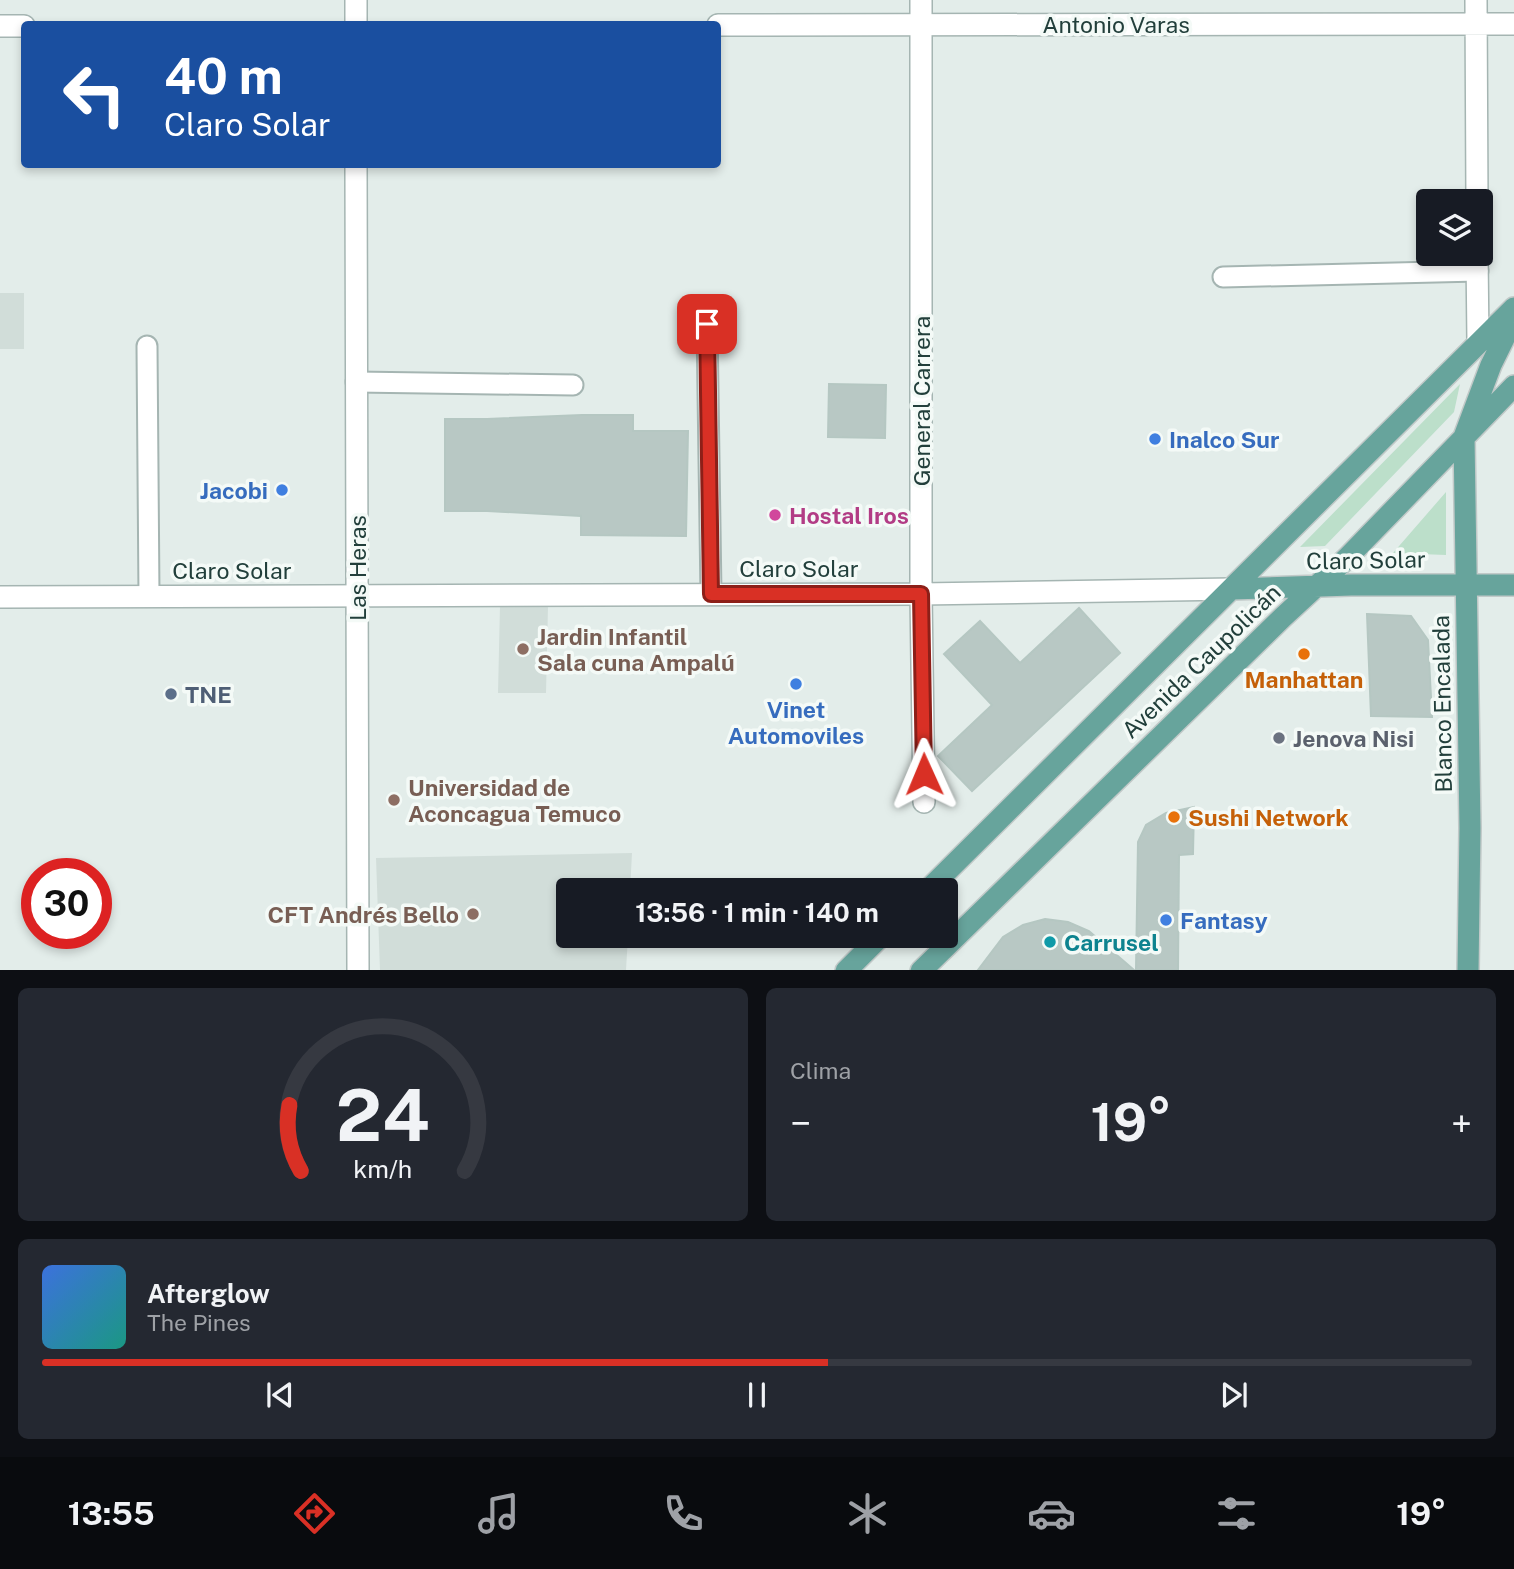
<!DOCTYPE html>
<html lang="es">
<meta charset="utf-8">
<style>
body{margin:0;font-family:"Public Sans",sans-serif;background:#242831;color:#f1f3f6;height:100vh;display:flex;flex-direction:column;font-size:26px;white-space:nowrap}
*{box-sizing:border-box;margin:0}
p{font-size:23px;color:#9ea1a6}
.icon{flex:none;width:38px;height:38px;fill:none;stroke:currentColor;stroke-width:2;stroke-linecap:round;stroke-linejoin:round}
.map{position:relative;height:970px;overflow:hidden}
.sheet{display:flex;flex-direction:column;gap:18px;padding:18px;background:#0d0f14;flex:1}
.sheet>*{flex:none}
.top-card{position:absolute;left:21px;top:21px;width:700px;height:147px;border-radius:7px;box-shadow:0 4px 10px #0003;background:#1a4fa0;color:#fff;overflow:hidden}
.tools{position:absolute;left:1416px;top:189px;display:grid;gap:14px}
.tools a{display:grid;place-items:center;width:77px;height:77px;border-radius:7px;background:#171b24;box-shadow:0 4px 10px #0003;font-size:35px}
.speed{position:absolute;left:21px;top:858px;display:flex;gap:14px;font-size:35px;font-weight:700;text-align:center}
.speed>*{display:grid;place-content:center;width:91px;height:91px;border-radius:50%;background:#171b24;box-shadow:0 4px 10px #0003;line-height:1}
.speed .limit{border:10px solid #d22;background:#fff;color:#111}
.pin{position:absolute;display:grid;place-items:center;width:60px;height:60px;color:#fff;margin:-30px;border-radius:14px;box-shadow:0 4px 10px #0006}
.me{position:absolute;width:77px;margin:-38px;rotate:359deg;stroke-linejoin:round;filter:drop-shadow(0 0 5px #0008)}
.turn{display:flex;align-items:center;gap:24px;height:147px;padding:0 28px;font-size:32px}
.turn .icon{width:91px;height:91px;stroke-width:2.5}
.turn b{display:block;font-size:49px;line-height:60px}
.big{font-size:52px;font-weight:700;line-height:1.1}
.sheet .widget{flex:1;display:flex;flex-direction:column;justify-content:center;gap:10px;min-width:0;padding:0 24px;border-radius:10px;background:#242831}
.sheet .dial{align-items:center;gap:0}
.dial svg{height:182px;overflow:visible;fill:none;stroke:#363941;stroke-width:7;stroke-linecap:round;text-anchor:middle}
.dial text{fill:#f1f3f6;stroke:none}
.song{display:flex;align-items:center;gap:21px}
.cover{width:84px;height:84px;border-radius:10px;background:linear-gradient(135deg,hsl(220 70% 55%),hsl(170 70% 35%))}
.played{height:7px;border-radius:4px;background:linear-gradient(90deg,#d93025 55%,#363941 55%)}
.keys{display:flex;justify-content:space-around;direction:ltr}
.heat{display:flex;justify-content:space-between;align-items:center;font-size:38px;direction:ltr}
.sheet .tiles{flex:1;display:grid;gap:18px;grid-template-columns:1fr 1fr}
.widget:last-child{grid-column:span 2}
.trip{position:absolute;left:556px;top:878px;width:402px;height:70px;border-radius:7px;background:#171b24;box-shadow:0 4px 10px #0003;font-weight:700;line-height:70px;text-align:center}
.tabs{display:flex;height:112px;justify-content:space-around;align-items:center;background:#090b0e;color:#9ea1a6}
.tabs .icon{width:49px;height:49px}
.tabs .selected{color:#d93025}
.tabs b{font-size:32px;color:#f1f3f6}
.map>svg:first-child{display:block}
</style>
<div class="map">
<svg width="1514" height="971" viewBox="0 0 1514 971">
<rect width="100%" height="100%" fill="#e3edea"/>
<path fill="#d1ddd9" d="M0,293H24V349H0Z
M500,606H548L546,693H498Z
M632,853L630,891H569V936H628L626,970H380L376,858Z"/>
<path fill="#bcdfca" d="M1460,384L1454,412L1325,546L1300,547Z
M1446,492V555L1393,553Z"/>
<path fill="#b8c8c4" stroke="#b5c7c2" stroke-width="2" d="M829,384L886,385L885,438L828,437Z
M582,415H633V431H688L686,536L581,535V516L487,511H445V419H487Z
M1079,608L1120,653L972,791L938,756L992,705L944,654L980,621L1020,663Z
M1367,614L1411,616L1428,640L1432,717L1371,716Z
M1194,807L1193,854L1179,855L1178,970H1136L1138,842L1146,825L1166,813Z
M1045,919L1068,922L1089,931L1134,970H978L1003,937L1023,925Z"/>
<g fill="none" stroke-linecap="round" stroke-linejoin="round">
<g stroke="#a5b5b2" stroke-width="23">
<path id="service" d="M1223,277L1478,271
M707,324L711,594
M147,346L149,596
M356,382L573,385"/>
</g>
<g stroke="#a5b5b2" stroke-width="24">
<path id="minor" d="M356,0V24
M1476,0L1477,201
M718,25L1514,24
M0,26H24
M356,164L358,971
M1477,254L1478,343
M921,594L924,802"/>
</g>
<g stroke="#a5b5b2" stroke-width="24">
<path id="tertiary" d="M921,0V594
M0,597L921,594L1232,589"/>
</g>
<g stroke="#c1c9c8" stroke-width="24">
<path id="primary" d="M1232,589L1351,585H1514
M927,891L1514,308
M846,971L881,936
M921,971L1283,617L1347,558L1514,386
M1468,971L1470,828L1464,437L1491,365L1514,318"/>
</g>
<use href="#service" stroke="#fff" stroke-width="19"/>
<use href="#minor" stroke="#fff" stroke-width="21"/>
<use href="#tertiary" stroke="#fff" stroke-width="21"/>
<use href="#primary" stroke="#67a49c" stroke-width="21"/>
</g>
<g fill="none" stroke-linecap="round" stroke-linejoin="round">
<g stroke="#8d1f18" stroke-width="18">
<path id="route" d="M707,324L711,594H921L924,774"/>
</g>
<use href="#route" stroke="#d93025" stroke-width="12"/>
</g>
<g fill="#3f7fe0" stroke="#f4faf7" stroke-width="2.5">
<circle cx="1155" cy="439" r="7"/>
<circle cx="282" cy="490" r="7"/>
<circle cx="796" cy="684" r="7"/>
<circle cx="1166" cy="920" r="7"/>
</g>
<circle fill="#d1479c" stroke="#f4faf7" stroke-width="2.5" cx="775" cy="515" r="7"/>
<g fill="#8d6e63" stroke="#f4faf7" stroke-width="2.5">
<circle cx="523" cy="649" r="7"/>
<circle cx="394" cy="800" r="7"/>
<circle cx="473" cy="914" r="7"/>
</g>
<g fill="#e8710a" stroke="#f4faf7" stroke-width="2.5">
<circle cx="1304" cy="654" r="7"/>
<circle cx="1174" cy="817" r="7"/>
</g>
<circle fill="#5c6f8a" stroke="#f4faf7" stroke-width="2.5" cx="171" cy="694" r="7"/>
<circle fill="#6b7280" stroke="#f4faf7" stroke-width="2.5" cx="1279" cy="738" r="7"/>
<circle fill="#0f9aa8" stroke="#f4faf7" stroke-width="2.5" cx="1050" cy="942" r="7"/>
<g text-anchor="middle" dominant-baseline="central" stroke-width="7" stroke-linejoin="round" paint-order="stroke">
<g font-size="23" fill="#223f3b" stroke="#f4faf7">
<text x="1116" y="24">Antonio Varas</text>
<text transform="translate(921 401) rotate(-90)">General Carrera</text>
<text transform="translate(1366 560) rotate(-1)">Claro Solar</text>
<text transform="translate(357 568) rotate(-90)">Las Heras</text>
<text x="799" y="568">Claro Solar</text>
<text x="232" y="570">Claro Solar</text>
<text transform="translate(1201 661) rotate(-44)">Avenida Caupolicán</text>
<text transform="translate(1442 704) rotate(-91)">Blanco Encalada</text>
</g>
<g font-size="23" font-weight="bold" fill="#366cbe" stroke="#f4faf7" text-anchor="start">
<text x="1169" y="439">Inalco Sur</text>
<text x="268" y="490" text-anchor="end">Jacobi</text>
<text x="796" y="709" text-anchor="middle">Vinet<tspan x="796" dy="26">Automoviles</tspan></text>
<text x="1180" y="920">Fantasy</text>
</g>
<g font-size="23" font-weight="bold" fill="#b23c85" stroke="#f4faf7" text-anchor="start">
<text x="789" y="515">Hostal Iros</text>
</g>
<g font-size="23" font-weight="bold" fill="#785e54" stroke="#f4faf7" text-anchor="start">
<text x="537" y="636">Jardin Infantil<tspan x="537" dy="26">Sala cuna Ampalú</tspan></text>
<text x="408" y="787">Universidad de<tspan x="408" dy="26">Aconcagua Temuco</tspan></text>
<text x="459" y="914" text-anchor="end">CFT Andrés Bello</text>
</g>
<g font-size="23" font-weight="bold" fill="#c56008" stroke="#f4faf7">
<text x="1304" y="679">Manhattan</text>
<text x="1188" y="817" text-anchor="start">Sushi Network</text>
</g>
<g font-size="23" font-weight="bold" fill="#4e5e75" stroke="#f4faf7" text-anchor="start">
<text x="185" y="694">TNE</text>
</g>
<g font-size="23" font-weight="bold" fill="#5b616d" stroke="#f4faf7" text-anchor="start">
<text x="1293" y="738">Jenova Nisi</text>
</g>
<g font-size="23" font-weight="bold" fill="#0d838f" stroke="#f4faf7" text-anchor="start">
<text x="1064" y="942">Carrusel</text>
</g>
</g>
</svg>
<div class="tools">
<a><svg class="icon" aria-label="layers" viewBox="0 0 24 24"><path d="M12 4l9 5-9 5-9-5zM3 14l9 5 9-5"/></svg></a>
</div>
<div class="speed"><div class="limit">30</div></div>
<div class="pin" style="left:707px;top:324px;background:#d93025"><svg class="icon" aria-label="arrive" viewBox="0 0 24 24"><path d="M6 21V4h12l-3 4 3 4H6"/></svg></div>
<svg class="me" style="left:924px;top:774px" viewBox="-20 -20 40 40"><path d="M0-17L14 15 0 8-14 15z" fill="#d93025" stroke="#fff" stroke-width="4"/></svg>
<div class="trip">13:56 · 1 min · 140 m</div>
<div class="top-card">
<div class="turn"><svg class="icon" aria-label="left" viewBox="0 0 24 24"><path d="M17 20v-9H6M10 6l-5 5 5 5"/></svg><div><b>40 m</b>Claro Solar</div></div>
</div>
</div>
<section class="sheet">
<div class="tiles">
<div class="widget dial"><svg viewBox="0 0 100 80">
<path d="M14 69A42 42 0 1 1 86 69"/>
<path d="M14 69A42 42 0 0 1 9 40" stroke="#d93025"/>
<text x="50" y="56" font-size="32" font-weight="700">24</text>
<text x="50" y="72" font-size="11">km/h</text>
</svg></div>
<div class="widget"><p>Clima</p>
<div class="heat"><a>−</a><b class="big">19°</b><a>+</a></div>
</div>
<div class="widget">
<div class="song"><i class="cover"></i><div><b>Afterglow</b><p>The Pines</p></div></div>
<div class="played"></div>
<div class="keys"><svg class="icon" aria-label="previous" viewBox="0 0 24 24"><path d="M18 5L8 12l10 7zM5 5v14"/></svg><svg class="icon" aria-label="pause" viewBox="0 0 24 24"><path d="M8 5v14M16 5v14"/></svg><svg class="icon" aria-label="next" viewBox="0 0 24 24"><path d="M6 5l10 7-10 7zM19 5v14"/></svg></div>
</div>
</div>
</section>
<nav class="tabs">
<b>13:55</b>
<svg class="icon selected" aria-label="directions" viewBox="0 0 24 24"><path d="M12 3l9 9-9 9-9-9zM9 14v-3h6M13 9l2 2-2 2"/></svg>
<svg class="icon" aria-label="music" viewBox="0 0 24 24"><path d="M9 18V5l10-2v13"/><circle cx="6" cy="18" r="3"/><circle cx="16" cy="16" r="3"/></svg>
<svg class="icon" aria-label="phone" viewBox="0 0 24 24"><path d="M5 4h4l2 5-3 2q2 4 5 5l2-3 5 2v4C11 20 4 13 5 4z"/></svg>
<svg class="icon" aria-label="climate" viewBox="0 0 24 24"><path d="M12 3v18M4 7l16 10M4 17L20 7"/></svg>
<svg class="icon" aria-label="car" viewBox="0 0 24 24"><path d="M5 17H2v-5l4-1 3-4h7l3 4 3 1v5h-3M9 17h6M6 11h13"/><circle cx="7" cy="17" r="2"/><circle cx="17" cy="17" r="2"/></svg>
<svg class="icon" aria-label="filters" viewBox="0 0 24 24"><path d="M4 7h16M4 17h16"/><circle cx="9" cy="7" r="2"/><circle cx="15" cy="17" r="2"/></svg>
<b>19°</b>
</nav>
